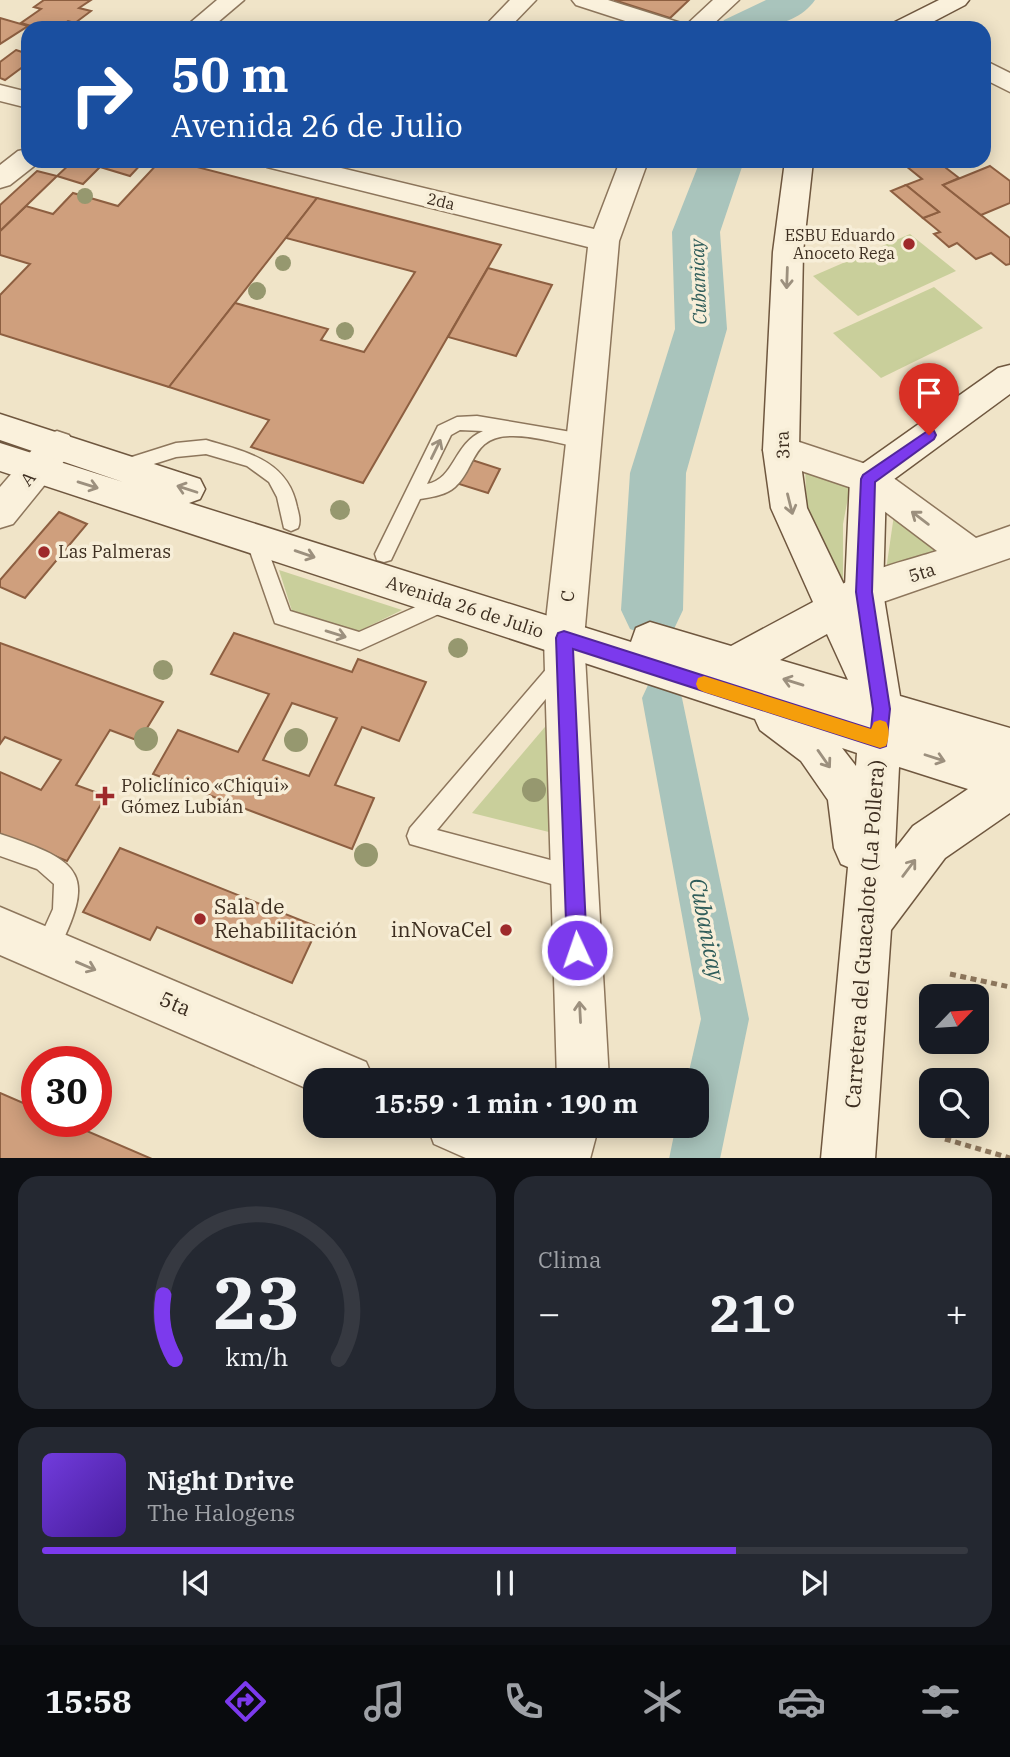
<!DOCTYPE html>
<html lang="es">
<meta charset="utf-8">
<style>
:root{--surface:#171b24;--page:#242831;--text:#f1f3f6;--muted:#9ea1a6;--line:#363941;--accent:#7c3aed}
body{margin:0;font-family:"IBM Plex Serif",serif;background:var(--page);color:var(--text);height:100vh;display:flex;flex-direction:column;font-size:26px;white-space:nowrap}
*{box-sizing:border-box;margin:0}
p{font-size:23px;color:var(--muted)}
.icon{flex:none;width:38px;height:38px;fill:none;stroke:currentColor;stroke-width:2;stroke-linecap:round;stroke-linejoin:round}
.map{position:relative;height:1158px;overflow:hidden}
.panel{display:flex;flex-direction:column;gap:18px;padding:18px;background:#0d0f14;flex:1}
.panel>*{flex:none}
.hud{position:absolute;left:21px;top:21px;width:970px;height:147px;border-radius:21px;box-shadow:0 4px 18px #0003;background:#1a4fa0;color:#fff;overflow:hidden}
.needle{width:46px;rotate:65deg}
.tools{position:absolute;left:919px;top:984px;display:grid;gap:14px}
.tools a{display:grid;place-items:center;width:70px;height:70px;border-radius:14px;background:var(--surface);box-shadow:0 4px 18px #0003;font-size:35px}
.speed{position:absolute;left:21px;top:1046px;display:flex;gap:14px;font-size:35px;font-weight:700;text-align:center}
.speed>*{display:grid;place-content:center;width:91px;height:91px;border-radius:50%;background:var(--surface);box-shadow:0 4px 18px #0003;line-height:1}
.speed .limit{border:10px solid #d22;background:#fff;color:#111}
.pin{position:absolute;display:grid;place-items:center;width:60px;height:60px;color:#fff;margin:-72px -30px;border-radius:50% 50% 50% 0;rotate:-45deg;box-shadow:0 0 7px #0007}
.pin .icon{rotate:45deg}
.me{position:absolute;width:77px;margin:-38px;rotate:357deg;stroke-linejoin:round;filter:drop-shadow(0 0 5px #0008)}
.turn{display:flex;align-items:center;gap:24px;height:147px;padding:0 35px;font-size:32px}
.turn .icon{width:91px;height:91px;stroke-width:2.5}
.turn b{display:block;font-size:49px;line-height:60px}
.big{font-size:52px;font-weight:800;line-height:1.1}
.panel .tile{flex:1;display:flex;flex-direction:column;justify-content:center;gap:10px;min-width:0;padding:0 24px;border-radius:21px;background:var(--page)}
.panel .dial{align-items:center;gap:0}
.dial svg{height:182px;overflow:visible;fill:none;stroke:var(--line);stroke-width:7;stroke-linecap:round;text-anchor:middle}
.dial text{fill:var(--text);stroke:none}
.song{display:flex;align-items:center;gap:21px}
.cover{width:84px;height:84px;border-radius:10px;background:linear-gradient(135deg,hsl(260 70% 55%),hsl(260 70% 35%))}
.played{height:7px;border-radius:4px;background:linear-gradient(90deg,var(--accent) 75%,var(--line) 75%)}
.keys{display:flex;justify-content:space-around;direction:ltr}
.heat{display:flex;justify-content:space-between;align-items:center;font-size:38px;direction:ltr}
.panel .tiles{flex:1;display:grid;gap:18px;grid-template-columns:1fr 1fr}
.tile:last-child{grid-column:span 2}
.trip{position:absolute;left:303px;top:1068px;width:406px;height:70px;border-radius:21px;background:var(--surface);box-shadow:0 4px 18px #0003;font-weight:800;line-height:70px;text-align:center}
.tab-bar{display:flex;height:112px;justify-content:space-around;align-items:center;background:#090b0e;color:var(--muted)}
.tab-bar .icon{width:49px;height:49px}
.tab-bar .active{color:var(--accent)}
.tab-bar b{font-size:32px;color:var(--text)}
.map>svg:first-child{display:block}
.green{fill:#c9cf9b}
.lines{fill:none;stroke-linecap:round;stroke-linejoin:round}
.canal{fill:#a9c4bc;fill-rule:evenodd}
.river{fill:#a9c4bc;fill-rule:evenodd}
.building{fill:#cf9f7d;stroke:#8d5f41;stroke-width:2;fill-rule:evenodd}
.lane-casing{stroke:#8d765c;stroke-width:3}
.street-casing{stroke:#8d765c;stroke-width:3}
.secondary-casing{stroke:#6f573f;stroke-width:3}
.path{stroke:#8d765c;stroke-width:5;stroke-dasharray:6 4.5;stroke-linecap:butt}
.lane{fill:#faf1dc;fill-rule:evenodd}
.street{fill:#faf1dc;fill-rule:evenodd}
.secondary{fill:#faf1dc;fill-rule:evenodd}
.tree{fill:#96986f}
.oneway{stroke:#9c907e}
.route{fill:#7c3aed;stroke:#51269a;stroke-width:2}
.slow{fill:#f59e0b}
.poi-dot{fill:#9e2a2b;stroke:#f7eed8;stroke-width:2.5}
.labels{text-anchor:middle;stroke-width:7;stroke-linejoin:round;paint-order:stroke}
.far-street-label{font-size:16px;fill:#3d2e20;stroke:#f7eed8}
.far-poi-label{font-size:16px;fill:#3d2e20;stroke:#f7eed8;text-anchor:end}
.street-label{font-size:18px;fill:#3d2e20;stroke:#f7eed8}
.poi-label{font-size:18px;fill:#3d2e20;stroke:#f7eed8;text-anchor:start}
.water-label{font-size:19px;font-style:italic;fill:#2f5d5a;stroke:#f7eed8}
.near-poi-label{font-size:21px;fill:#3d2e20;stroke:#f7eed8;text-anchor:start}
.near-street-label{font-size:21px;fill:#3d2e20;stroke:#f7eed8}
.near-water-label{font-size:23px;font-style:italic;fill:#2f5d5a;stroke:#f7eed8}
</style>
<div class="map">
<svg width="1010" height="1159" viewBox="0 0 1010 1159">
<rect width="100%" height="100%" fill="#f0e4c8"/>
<g class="green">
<path d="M910,234L956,271L858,316L813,276Z"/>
<path d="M934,287L983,328L881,378L833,333Z"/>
<path d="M805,468L851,482L843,524V582L837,580L807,508Z"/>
<path d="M894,515L940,554L886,570Z"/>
<path d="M279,570L402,610L357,632L292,611Z"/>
<path d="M550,721L553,833L472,813Z"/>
</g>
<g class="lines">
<path class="canal" d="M662,680L676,685L682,698L749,1019L720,1159H669L676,1125H696V1080H687L701,1019L642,698L648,685Z"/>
<g class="river">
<path d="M766,0H815C794,30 751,28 719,28L724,20Z"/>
<path d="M700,161H744L720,232L727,329L686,473L683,610L674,629L652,637L630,629L621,610L630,473L675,329L672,232Z"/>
</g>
</g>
<g class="building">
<path d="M44,0H91L79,8L91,11L75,23L68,21L58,28H38L21,23L41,9L34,7Z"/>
<path d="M614,0H689L670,18Z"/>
<path d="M0,18L28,26L0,44Z"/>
<path d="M16,50L28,54V63L5,80L0,78V62Z"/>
<path d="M73,161H144L130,176L100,167L83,184L57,176Z"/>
<path d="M160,161H174L317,198L169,387L0,334V295L30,264L0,255V231L26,206L53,214L73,193L118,206Z"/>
<path d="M910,161H937L959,178L943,185L1010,238V264L1006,265L991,253L976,259L957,243L949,247L934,234L940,232L923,218L939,212L906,185L922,179L906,166L913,163Z"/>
<path d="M990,166L1010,181V203L981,215L943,185Z"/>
<path d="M37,171L57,176L0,231V205Z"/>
<path d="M906,185L939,212L923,218L891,191Z"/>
<path d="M317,198L501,245L363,483L251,447L269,420L169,387L235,303L328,329L321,340L364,352L415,272L286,238Z"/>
<path d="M488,268L552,285L516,356L448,337Z"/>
<path d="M472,460L500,469L488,493L459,484Z"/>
<path d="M59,512L87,524L25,598L0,587V580Z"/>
<path d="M234,633L352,672L358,659L426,682L399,741L362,727L335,785L374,798L352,849L153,774L178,730L238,752L269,694L211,674ZM292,703L337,718L309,776L263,760Z"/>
<path d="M0,643L163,702L139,741L110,730L76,785L106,796L67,861L0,834V772L41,790L61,760L5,737L0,744Z"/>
<path d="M120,848L318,927L292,983L157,927L150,940L83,912Z"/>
<path d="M0,1093L37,1109V1122H66L152,1159H0Z"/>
</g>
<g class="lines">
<g class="lane-casing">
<g id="lane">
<path d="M477,416L583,434L589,436L592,441L589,446L583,448C561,444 536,436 513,436C471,435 476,469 455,487C446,495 432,497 420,499L391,560L384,562L377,560L375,554L438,426L457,417ZM460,430L483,431C453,444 455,479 427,484L451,435Z"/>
<path d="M206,440C246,452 288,460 297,507C299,515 301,521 298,528L291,531L284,528L277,497L269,482L247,466L206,454L176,457L122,474L116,472L113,467L116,462L176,443Z"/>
<path d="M254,529L261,532L263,537L290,611L359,632L445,594L452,596L455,602L452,608L360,650L275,623L245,537L247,532Z"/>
<path d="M562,656L569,659L572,665L569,671L437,830L573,866L581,870L585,878L581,886L573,890L410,844L407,836L410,828L555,659Z"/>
<path d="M0,834C84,862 97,874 55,957L47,961L39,957L35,949L53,909L54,884L37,869L0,856Z"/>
</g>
</g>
<g class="street-casing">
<g id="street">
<path d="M217,0H244L211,28H184Z"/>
<path d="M510,0H536L509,28H483Z"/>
<path d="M572,0H608L681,23L684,27L713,0H739L709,28H647L576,5Z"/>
<path d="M984,60L1010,73V92L984,79Z"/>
<path d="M0,85L28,92V108L0,101Z"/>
<path d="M28,149V161H39L38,163L10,185L0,188V165L18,151Z"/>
<path d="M263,161H312L594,229L620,161H648L619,241L584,638L609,1080H557L544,638L588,247L267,167Z"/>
<path d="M57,431L69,435L75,445L69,455L13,524L0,528V487L45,435Z"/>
<path d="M781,436L881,469L976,538L1010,526V558L877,604L836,625L822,620L816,608C831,577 904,562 937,551L855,489L769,460L763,450L769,440Z"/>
<path d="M0,907L366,1062L374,1080H315V1092L0,955Z"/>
<path d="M427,1125H515L543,1138L547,1125H599L590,1159H468L434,1144Z"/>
</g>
</g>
<g class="secondary-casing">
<g id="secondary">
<path d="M939,0H969L965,5L921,28H890L893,23Z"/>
<path d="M785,161H813L803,252L799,450L807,508L845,587L850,479L855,469L998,368L1010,365V394L886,485L883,592L900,696L1010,728V813L945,858L891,930L875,1159H821L848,867L841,864L834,848L828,800L801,761L760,730L755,719L0,471V443L123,482L0,440V414L200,479L205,489L200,499L189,503L631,642L636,628L650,622L731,646L813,602L771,508L763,450L773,252ZM827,634L848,680L780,660ZM842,748L857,753L856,766ZM899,767L968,789L913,826L895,849Z"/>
</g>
</g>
<g class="path">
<path d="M950,974L1010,987"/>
<path d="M945,1139L1010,1158"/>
</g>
<use href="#lane" class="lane"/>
<use href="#street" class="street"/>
<use href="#secondary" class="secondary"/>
</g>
<g class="tree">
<circle cx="85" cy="196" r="8"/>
<circle cx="283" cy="263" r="8"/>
<circle cx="257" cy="291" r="9"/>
<circle cx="345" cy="331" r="9"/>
<circle cx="340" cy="510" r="10"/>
<circle cx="458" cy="648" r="10"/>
<circle cx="163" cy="670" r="10"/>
<circle cx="146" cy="739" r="12"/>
<circle cx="296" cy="740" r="12"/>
<circle cx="534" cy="790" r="12"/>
<circle cx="366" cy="855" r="12"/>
</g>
<defs><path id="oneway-shaft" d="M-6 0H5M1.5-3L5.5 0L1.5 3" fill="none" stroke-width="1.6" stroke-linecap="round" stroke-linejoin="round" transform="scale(1.75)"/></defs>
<g class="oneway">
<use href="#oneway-shaft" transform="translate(787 278) rotate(92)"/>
<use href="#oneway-shaft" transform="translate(436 449) rotate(-64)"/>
<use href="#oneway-shaft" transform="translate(88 485) rotate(17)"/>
<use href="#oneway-shaft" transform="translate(187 489) rotate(-162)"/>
<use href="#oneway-shaft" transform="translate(790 504) rotate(76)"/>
<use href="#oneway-shaft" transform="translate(920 518) rotate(-143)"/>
<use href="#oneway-shaft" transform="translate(305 554) rotate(19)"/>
<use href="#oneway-shaft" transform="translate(336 634) rotate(17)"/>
<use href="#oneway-shaft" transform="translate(793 682) rotate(-163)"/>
<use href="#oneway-shaft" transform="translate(935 758) rotate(18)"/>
<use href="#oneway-shaft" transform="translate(824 759) rotate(55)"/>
<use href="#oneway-shaft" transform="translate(909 868) rotate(-53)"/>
<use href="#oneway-shaft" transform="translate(86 966) rotate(23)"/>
<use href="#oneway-shaft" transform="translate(580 1012) rotate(-93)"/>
</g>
<path class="route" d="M929,430L934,431L936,435L934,439L875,482L872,592L890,709L886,746L880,748L573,649L587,950L584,957L577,960L570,957L567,950L556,638L558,633L564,631L871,729L873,709L856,592L861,479L863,475Z"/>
<path class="slow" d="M704,676L871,729L874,722L880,720L886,722C890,730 889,738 886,746L880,748L704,692L698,689L696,684L698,678Z"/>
<g class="poi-dot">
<circle cx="909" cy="244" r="7"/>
<circle cx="44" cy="552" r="7"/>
<path d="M101.5 785.5h7v7h7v7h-7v7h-7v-7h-7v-7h7z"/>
<circle cx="200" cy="919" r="7"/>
<circle cx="506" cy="930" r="7"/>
</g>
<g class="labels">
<g class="far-street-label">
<text transform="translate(441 201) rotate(14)" y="6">2da</text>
</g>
<g class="far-poi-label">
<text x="895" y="241">ESBU Eduardo<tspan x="895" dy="18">Anoceto Rega</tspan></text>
</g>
<g class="street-label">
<text transform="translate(783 445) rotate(-92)" y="6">3ra</text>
<text transform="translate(28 479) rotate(-50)" y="6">A</text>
<text transform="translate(922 573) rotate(-18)" y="6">5ta</text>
<text transform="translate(568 596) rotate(-84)" y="6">C</text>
<text transform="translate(465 607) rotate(18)" y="6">Avenida 26 de Julio</text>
</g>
<g class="poi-label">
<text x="58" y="558">Las Palmeras</text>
<text x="121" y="792">Policlínico «Chiqui»<tspan x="121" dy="21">Gómez Lubián</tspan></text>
</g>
<g class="water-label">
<text transform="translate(698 282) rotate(-92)" y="7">Cubanicay</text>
</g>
<g class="near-poi-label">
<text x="214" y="914">Sala de<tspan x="214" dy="24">Rehabilitación</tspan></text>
<text x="492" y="937" text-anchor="end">inNovaCel</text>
</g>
<g class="near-street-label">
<text transform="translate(865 934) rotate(-86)" y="7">Carretera del Guacalote (La Pollera)</text>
<text transform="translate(175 1004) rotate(23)" y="7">5ta</text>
</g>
<g class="near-water-label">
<text transform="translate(707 929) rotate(79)" y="8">Cubanicay</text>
</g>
</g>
</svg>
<div class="tools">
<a><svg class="needle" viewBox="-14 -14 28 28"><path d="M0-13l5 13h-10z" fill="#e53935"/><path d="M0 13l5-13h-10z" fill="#9ea1a6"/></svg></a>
<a><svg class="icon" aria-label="search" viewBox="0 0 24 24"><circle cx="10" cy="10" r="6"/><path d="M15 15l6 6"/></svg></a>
</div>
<div class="speed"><div class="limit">30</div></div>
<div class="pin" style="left:929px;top:435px;background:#d93025"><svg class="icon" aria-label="arrive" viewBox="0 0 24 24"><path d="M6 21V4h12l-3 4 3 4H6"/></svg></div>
<svg class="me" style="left:577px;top:950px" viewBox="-20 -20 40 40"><circle r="17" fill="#7c3aed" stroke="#fff" stroke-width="3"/><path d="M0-11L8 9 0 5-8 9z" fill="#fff"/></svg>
<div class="trip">15:59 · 1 min · 190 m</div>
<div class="hud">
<div class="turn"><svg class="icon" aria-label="right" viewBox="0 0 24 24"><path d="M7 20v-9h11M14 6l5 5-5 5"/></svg><div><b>50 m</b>Avenida 26 de Julio</div></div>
</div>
</div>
<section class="panel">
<div class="tiles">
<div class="tile dial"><svg viewBox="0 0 100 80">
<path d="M14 69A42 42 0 1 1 86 69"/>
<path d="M14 69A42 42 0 0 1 9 41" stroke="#7c3aed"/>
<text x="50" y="56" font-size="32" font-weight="700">23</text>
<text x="50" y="72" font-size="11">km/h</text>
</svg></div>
<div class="tile"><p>Clima</p>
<div class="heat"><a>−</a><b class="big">21°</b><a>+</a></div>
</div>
<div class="tile">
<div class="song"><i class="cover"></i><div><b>Night Drive</b><p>The Halogens</p></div></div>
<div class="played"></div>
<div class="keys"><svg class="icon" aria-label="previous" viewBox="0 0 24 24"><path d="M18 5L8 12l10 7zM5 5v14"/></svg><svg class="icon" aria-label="pause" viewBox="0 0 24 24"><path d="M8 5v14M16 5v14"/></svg><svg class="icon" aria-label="next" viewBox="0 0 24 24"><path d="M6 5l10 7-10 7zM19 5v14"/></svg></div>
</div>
</div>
</section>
<nav class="tab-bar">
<b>15:58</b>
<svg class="icon active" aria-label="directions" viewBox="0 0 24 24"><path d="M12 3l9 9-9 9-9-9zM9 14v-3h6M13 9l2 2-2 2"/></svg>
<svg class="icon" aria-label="music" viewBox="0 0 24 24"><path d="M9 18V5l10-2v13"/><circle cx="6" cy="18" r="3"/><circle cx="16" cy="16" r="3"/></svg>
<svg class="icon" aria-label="phone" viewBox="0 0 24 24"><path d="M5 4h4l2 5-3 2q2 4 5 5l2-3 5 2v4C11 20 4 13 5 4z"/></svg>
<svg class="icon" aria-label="climate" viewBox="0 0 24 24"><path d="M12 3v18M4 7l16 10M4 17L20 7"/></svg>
<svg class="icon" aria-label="car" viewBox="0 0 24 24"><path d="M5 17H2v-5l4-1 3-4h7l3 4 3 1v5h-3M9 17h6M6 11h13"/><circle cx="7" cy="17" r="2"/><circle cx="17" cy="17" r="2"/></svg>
<svg class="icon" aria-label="filters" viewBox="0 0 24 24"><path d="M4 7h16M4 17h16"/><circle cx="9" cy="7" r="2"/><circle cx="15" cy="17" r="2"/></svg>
</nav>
